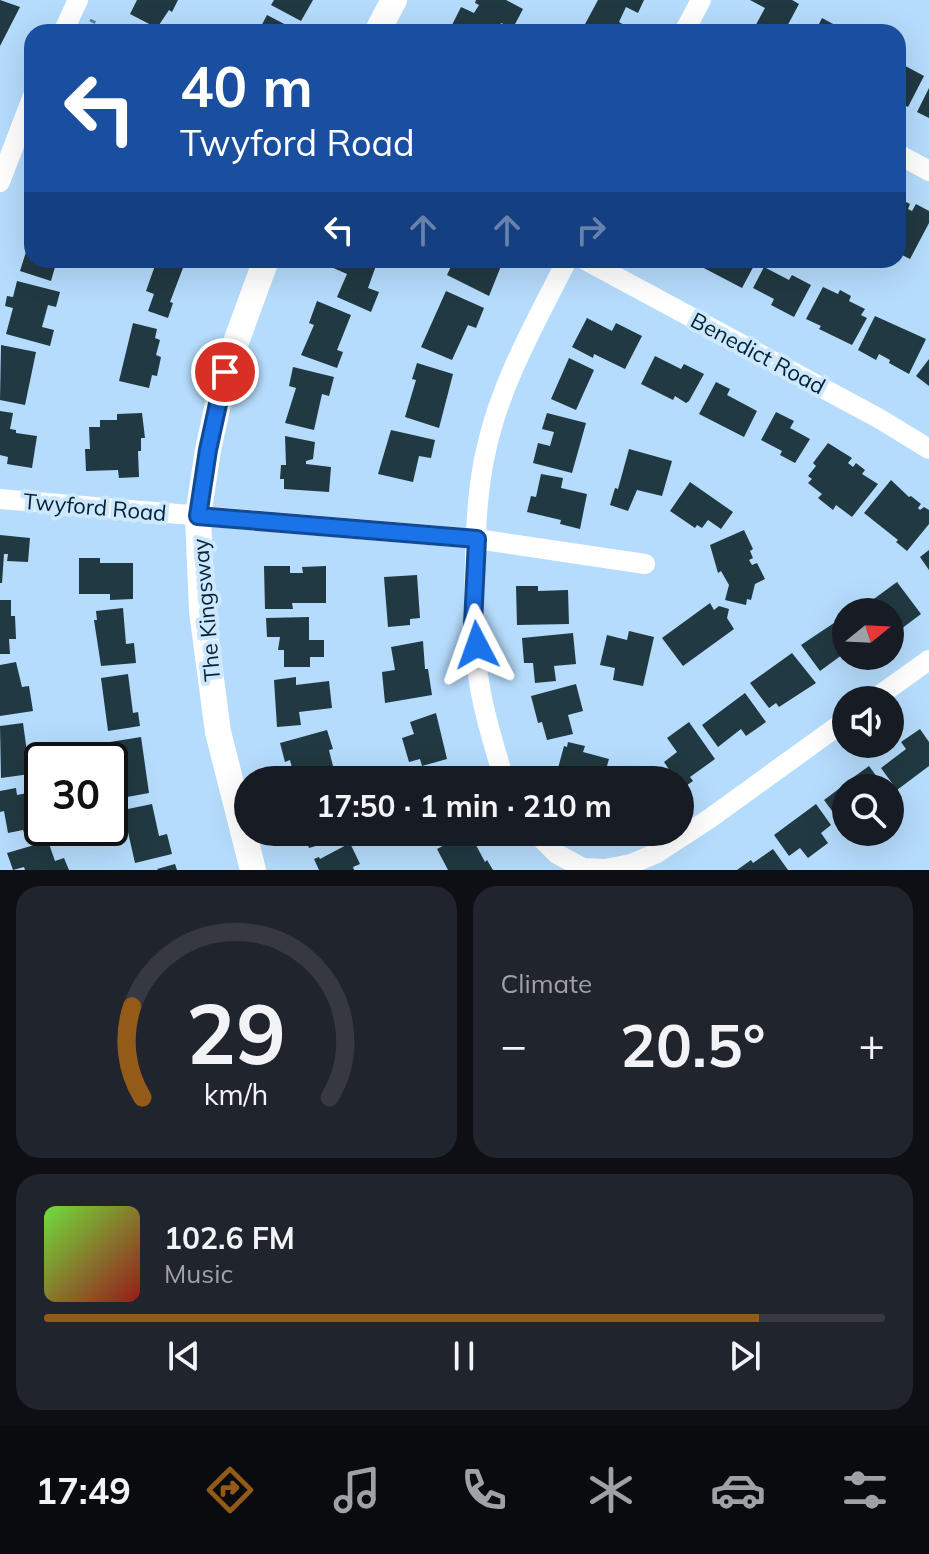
<!DOCTYPE html>
<meta charset="utf-8">
<style>
:root{--surface:#171b24;--page:#20242c;--text:#f1f3f6;--muted:#9ea1a6;--line:#363941;--accent:#945a18}
body{margin:0;font-family:Mulish,sans-serif;background:var(--page);color:var(--text);height:100vh;display:flex;flex-direction:column;font-size:30px;white-space:nowrap}
*{box-sizing:border-box;margin:0}
p{font-size:26px;color:var(--muted)}
.icon{flex:none;width:44px;height:44px;fill:none;stroke:currentColor;stroke-width:2;stroke-linecap:round;stroke-linejoin:round}
.map{position:relative;height:870px;overflow:hidden}
.panel{display:flex;flex-direction:column;gap:16px;padding:16px;background:#0d0f14;flex:1}
.panel>*{flex:none}
.banner{position:absolute;left:24px;top:24px;width:882px;height:244px;border-radius:24px;box-shadow:0 8px 32px #0002;background:#1a4fa0;color:#fff;overflow:hidden}
.needle{width:52px;rotate:72deg}
.buttons{position:absolute;left:832px;top:598px;display:grid;gap:16px}
.buttons a{display:grid;place-items:center;width:72px;height:72px;border-radius:50%;background:var(--surface);box-shadow:0 8px 32px #0002;font-size:40px}
.speed{position:absolute;left:24px;top:742px;display:flex;gap:16px;font-size:40px;font-weight:700;text-align:center}
.speed>*{display:grid;place-content:center;width:104px;height:104px;border-radius:50%;background:var(--surface);box-shadow:0 8px 32px #0002;line-height:1}
.speed .limit{border:4px solid #111;border-radius:12px;background:#fff;color:#111}
.pin{position:absolute;display:grid;place-items:center;width:68px;height:68px;color:#fff;margin:-34px;border:4px solid #fff;border-radius:50%;box-shadow:0 2px 8px #0007}
.me{position:absolute;width:88px;margin:-44px;rotate:356deg;stroke-linejoin:round;filter:drop-shadow(0 0 6px #0008)}
.turn{display:flex;align-items:center;gap:28px;height:168px;padding:0 24px;font-size:36px}
.turn .icon{width:104px;height:104px;stroke-width:2.5}
.turn b{display:block;font-size:56px;line-height:68px}
.lanes{display:flex;align-items:center;height:76px;padding:0 24px;background:#0003;justify-content:center;gap:40px;direction:ltr}
.lanes .off{opacity:.35}
.big{font-size:60px;font-weight:700;line-height:1.1}
.panel .card{flex:1;display:flex;flex-direction:column;justify-content:center;gap:12px;min-width:0;padding:0 28px;border-radius:24px;background:var(--page)}
.panel .dial{align-items:center;gap:0}
.dial svg{height:208px;overflow:visible;fill:none;stroke:var(--line);stroke-width:7;stroke-linecap:round;text-anchor:middle}
.dial text{fill:var(--text);stroke:none}
.song{display:flex;align-items:center;gap:24px}
.cover{width:96px;height:96px;border-radius:12px;background:linear-gradient(135deg,hsl(100 70% 55%),hsl(0 70% 35%))}
.played{height:8px;border-radius:4px;background:linear-gradient(90deg,var(--accent) 85%,var(--line) 85%)}
.keys{display:flex;justify-content:space-around;direction:ltr}
.heat{display:flex;justify-content:space-between;align-items:center;font-size:44px;direction:ltr}
.panel .tiles{flex:1;display:grid;gap:16px;grid-template-columns:1fr 1fr}
.card:last-child{grid-column:span 2}
.trip{position:absolute;left:234px;top:766px;width:460px;height:80px;border-radius:40px;background:var(--surface);box-shadow:0 8px 32px #0002;font-weight:700;line-height:80px;text-align:center}
.menu{display:flex;height:128px;justify-content:space-around;align-items:center;background:#090b0e;color:var(--muted)}
.menu .icon{width:56px;height:56px}
.menu .current{color:var(--accent)}
.menu b{font-size:36px;color:var(--text)}
.map>svg:first-child{display:block}
.building{fill:#213942}
.lines{fill:none;stroke-linecap:round;stroke-linejoin:round}
.path{stroke:#5f819b;stroke-width:3;stroke-dasharray:6 6;stroke-linecap:butt}
.minor{stroke:#fff;stroke-width:20}
.tertiary{stroke:#fff;stroke-width:26}
.route-casing{stroke:#114b97;stroke-width:20}
.route{stroke:#1a73e8;stroke-width:14}
.labels{text-anchor:middle;stroke-width:8;stroke-linejoin:round;paint-order:stroke}
.street-label{font-size:22px;fill:#052135;stroke:#cde7fd}
</style>
<div class="map">
<svg width="929" height="870" viewBox="0 0 929 870">
<rect width="100%" height="100%" fill="#b5dcfc"/>
<g class="building">
<path d="M0,0L20,7L0,46Z"/>
<path d="M137,0H178L172,12L169,10L157,28L130,14Z"/>
<path d="M274,0H313L301,21L271,5Z"/>
<path d="M476,0H506L523,9L513,28L501,23L497,32H465L452,25L461,7L474,13L479,5L475,3Z"/>
<path d="M598,0H644L638,13L626,7L619,22L624,25L620,32H596L584,26Z"/>
<path d="M750,0H792L799,4L784,32H752L765,8Z"/>
<path d="M267,15L292,28L290,32H258Z"/>
<path d="M822,18L848,32H815Z"/>
<path d="M898,62L924,76L908,107L898,102Z"/>
<path d="M929,88V118L917,112Z"/>
<path d="M900,199L910,204L908,209L912,211L916,204L929,211V223L910,259L898,253V203Z"/>
<path d="M31,236L32,260H57L51,281L20,271Z"/>
<path d="M157,260H186L170,302L173,303L168,318L148,311L154,294L146,291Z"/>
<path d="M335,260H378L368,288L379,292L371,312L337,297L347,274L331,267Z"/>
<path d="M454,260H511L509,264L503,261L489,296L447,275Z"/>
<path d="M703,260H757L742,288L700,266Z"/>
<path d="M764,267L789,280L792,275L811,285L794,317L771,305L774,299L753,288Z"/>
<path d="M17,281L60,292L56,307L48,305L42,327L54,330L50,346L6,334L13,308L5,306L7,296L13,297Z"/>
<path d="M823,287L838,294L840,290L851,296L849,301L865,309L861,315L867,318L852,345L819,329L821,326L806,319Z"/>
<path d="M446,291L484,308L476,328L468,325L452,360L421,347Z"/>
<path d="M317,301L351,315L337,350L343,352L337,368L301,355L314,325L309,323Z"/>
<path d="M875,316L926,339L909,374L889,363L890,360L879,354L876,360L858,350Z"/>
<path d="M587,318L612,331L616,323L642,336L625,369L594,354L593,358L572,347Z"/>
<path d="M133,323L157,329L155,338L160,340L156,355L161,357L157,376L152,375L149,388L119,381Z"/>
<path d="M1,345L36,352L25,405L0,400Z"/>
<path d="M655,356L681,369L684,364L704,374L689,401L686,403L675,396L673,400L641,384Z"/>
<path d="M569,358L594,370L576,410L551,399Z"/>
<path d="M929,359V386L916,376Z"/>
<path d="M417,363L453,374L439,428L405,417L416,380L412,379Z"/>
<path d="M293,367L334,377L329,396L322,394L314,430L285,423L296,388L289,386Z"/>
<path d="M716,382L730,389L727,395L757,411L744,437L699,414Z"/>
<path d="M0,411L13,413L10,429L16,430V433L37,436L32,468L7,464L8,457L0,455Z"/>
<path d="M776,412L794,421L790,428L810,439L795,463L780,455L782,451L761,440Z"/>
<path d="M142,413L145,438H141V451H138L139,477L119,478L118,470L86,471L85,449H90L89,427H100V420H117V414Z"/>
<path d="M547,413L586,423L572,473L533,463L538,443L550,446L554,432L542,429Z"/>
<path d="M391,430L435,440L431,458L419,456L413,482L378,474Z"/>
<path d="M285,436L315,442L313,459L306,461V464L331,467L329,492L284,489V479H280L281,465H286Z"/>
<path d="M828,443L852,458L848,463L853,467L856,463L865,470L862,474L878,484L852,517L836,505L833,510L818,498L822,494L808,483L812,479L808,476L816,466L813,463Z"/>
<path d="M629,449L672,461L662,496L637,490L628,511L610,505L615,488L618,489Z"/>
<path d="M541,474L563,478L561,488L587,494L580,529L560,524L561,520L527,512L531,496L536,497Z"/>
<path d="M891,480L909,497L911,496L921,504L918,508L920,510L924,507L929,510V524L907,551L896,542L898,540L864,513Z"/>
<path d="M690,482L733,512L721,529L708,520L702,528L697,525L695,528L670,511Z"/>
<path d="M744,530L753,549L750,551L753,558L749,560L752,565L757,563L765,579L755,584L751,600L747,599L746,605L725,600L729,585L721,571L718,573L710,545Z"/>
<path d="M0,535L30,538L28,562L7,561L8,554H4L2,583H0Z"/>
<path d="M929,550V570L920,557Z"/>
<path d="M79,558H100V563H133V599L110,600V594H79Z"/>
<path d="M264,566H290V573H303L302,567L326,566V603H292L293,609H265Z"/>
<path d="M417,575L420,618L410,619V625L388,627L384,577Z"/>
<path d="M897,582L921,614L897,632L890,625V612H856Z"/>
<path d="M516,586H538V591L568,590L569,624L517,625Z"/>
<path d="M0,600H11V616H15L16,639H9L10,654H0Z"/>
<path d="M710,603L714,610L719,606L729,609L727,618L734,629L683,666L662,638Z"/>
<path d="M123,608L126,644L134,643L136,663L101,666L94,620H97L96,611Z"/>
<path d="M846,615V652L820,671L801,645Z"/>
<path d="M309,617V640H324V657H310V667H284V650H278L280,637H267L266,618Z"/>
<path d="M629,631L654,637L643,686L613,680L615,668L600,665L607,635L627,640Z"/>
<path d="M573,633L576,664L554,666L556,681L535,683L533,663H524L522,638Z"/>
<path d="M423,641L425,669H428L432,695L385,703L382,672L395,670L391,647Z"/>
<path d="M792,653L816,683L779,707L776,703L769,708L750,683Z"/>
<path d="M16,662L22,687L29,686L33,711L0,716V665Z"/>
<path d="M128,674L133,713L138,712L140,726L108,731L101,678Z"/>
<path d="M296,677V685L329,681L332,708L299,712L301,725L277,727L274,680Z"/>
<path d="M576,684L583,711L568,715L573,734L547,740L542,722L538,723L531,696Z"/>
<path d="M745,693L766,722L746,736L741,729L718,747L702,725Z"/>
<path d="M436,713L447,759L422,766L420,759L409,762L402,738L414,734L410,722Z"/>
<path d="M689,722L715,759L690,777L693,781L680,790V780H667L664,776L670,771L664,762L677,752L667,738Z"/>
<path d="M23,723L30,774L1,778L0,726Z"/>
<path d="M920,729L929,742V766L897,790L881,768L906,749L901,742Z"/>
<path d="M327,730L333,749L329,750L334,770L326,772L329,780H302L301,775L294,776L290,760L285,762L280,743Z"/>
<path d="M141,737L149,793L116,799L110,763L113,760L110,742Z"/>
<path d="M568,742L585,746L583,752L609,759L603,780H579L557,772L564,746L567,747Z"/>
<path d="M869,766L885,788H851L855,785L851,779Z"/>
<path d="M450,770L453,780H421V779Z"/>
<path d="M613,771L642,779V780H610Z"/>
<path d="M844,785L846,788V830L824,800Z"/>
<path d="M16,788L17,795L33,792L37,812L42,811V823L39,824L40,827L29,828L30,832L24,833L23,830L8,833L4,811L0,812V791Z"/>
<path d="M152,804L159,836L167,834L172,854L135,863L123,810Z"/>
<path d="M816,804L831,825L821,833L828,843L808,858L800,848L789,856L774,835Z"/>
<path d="M304,832H349L350,836L309,848Z"/>
<path d="M421,832H443V833L423,839Z"/>
<path d="M469,832L485,862L487,860L493,870H448L437,849Z"/>
<path d="M48,841L55,861L64,858L69,870H25L24,867L13,870L7,853Z"/>
<path d="M350,843L360,864L353,867L354,870H319L314,859L319,857L320,859Z"/>
<path d="M773,849L788,870H737L751,860L753,863Z"/>
<path d="M175,864L177,870H158L157,869Z"/>
</g>
<g class="lines">
<path class="path" d="M90,20L115,32"/>
<g class="minor">
<path d="M63,32L78,0"/>
<path d="M684,32L701,0"/>
<path d="M898,154L929,171"/>
<path d="M0,182L32,98"/>
<path d="M585,260L880,419L929,449"/>
<path d="M0,499L477,539L645,564"/>
<path d="M873,700L929,660"/>
<path d="M504,780C494,745 483,711 478,675C475,658 476,641 473,624C476,566 473,503 487,446C502,380 537,320 567,260"/>
<path d="M535,832L557,854L583,868L605,869L631,864L657,853L709,819L846,720"/>
</g>
<g class="tertiary">
<path d="M377,32L394,0"/>
<path d="M253,870L218,732L202,611L198,516L208,450L225,372L266,260"/>
</g>
</g>
<g class="lines">
<g class="route-casing">
<path id="route" d="M225,372L208,450L198,516L477,539L473,624L477,645"/>
</g>
<use href="#route" class="route"/>
</g>
<g class="labels">
<g class="street-label">
<text transform="translate(758 353) rotate(28)" y="8">Benedict Road</text>
<text transform="translate(95 507) rotate(5)" y="8">Twyford Road</text>
<text transform="translate(206 610) rotate(-95)" y="8">The Kingsway</text>
</g>
</g>
</svg>
<div class="buttons">
<a><svg class="needle" viewBox="-14 -14 28 28"><path d="M0-13l5 13h-10z" fill="#e53935"/><path d="M0 13l5-13h-10z" fill="#9ea1a6"/></svg></a>
<a><svg class="icon" aria-label="sound" viewBox="0 0 24 24"><path d="M4 9h4l5-4v14l-5-4H4zM17 9q2 3 0 6"/></svg></a>
<a><svg class="icon" aria-label="search" viewBox="0 0 24 24"><circle cx="10" cy="10" r="6"/><path d="M15 15l6 6"/></svg></a>
</div>
<div class="speed"><div class="limit">30</div></div>
<div class="pin" style="left:225px;top:372px;background:#d93025"><svg class="icon" aria-label="arrive" viewBox="0 0 24 24"><path d="M6 21V4h12l-3 4 3 4H6"/></svg></div>
<svg class="me" style="left:477px;top:645px" viewBox="-20 -20 40 40"><path d="M0-17L14 15 0 8-14 15z" fill="#1a73e8" stroke="#fff" stroke-width="4"/></svg>
<div class="trip">17:50 · 1 min · 210 m</div>
<div class="banner">
<div class="turn"><svg class="icon" aria-label="left" viewBox="0 0 24 24"><path d="M17 20v-9H6M10 6l-5 5 5 5"/></svg><div><b>40 m</b>Twyford Road</div></div>
<div class="lanes"><svg class="icon" aria-label="left" viewBox="0 0 24 24"><path d="M17 20v-9H6M10 6l-5 5 5 5"/></svg><svg class="icon off" aria-label="ahead" viewBox="0 0 24 24"><path d="M12 20V5M6 11l6-6 6 6"/></svg><svg class="icon off" aria-label="ahead" viewBox="0 0 24 24"><path d="M12 20V5M6 11l6-6 6 6"/></svg><svg class="icon off" aria-label="right" viewBox="0 0 24 24"><path d="M7 20v-9h11M14 6l5 5-5 5"/></svg></div>
</div>
</div>
<section class="panel">
<div class="tiles">
<div class="card dial"><svg viewBox="0 0 100 80">
<path d="M14 69A42 42 0 1 1 86 69"/>
<path d="M14 69A42 42 0 0 1 10 34" stroke="#945a18"/>
<text x="50" y="56" font-size="32" font-weight="700">29</text>
<text x="50" y="72" font-size="11">km/h</text>
</svg></div>
<div class="card"><p>Climate</p>
<div class="heat"><a>−</a><b class="big">20.5°</b><a>+</a></div>
</div>
<div class="card">
<div class="song"><i class="cover"></i><div><b>102.6 FM</b><p>Music</p></div></div>
<div class="played"></div>
<div class="keys"><svg class="icon" aria-label="previous" viewBox="0 0 24 24"><path d="M18 5L8 12l10 7zM5 5v14"/></svg><svg class="icon" aria-label="pause" viewBox="0 0 24 24"><path d="M8 5v14M16 5v14"/></svg><svg class="icon" aria-label="next" viewBox="0 0 24 24"><path d="M6 5l10 7-10 7zM19 5v14"/></svg></div>
</div>
</div>
</section>
<nav class="menu">
<b>17:49</b>
<svg class="icon current" aria-label="directions" viewBox="0 0 24 24"><path d="M12 3l9 9-9 9-9-9zM9 14v-3h6M13 9l2 2-2 2"/></svg>
<svg class="icon" aria-label="music" viewBox="0 0 24 24"><path d="M9 18V5l10-2v13"/><circle cx="6" cy="18" r="3"/><circle cx="16" cy="16" r="3"/></svg>
<svg class="icon" aria-label="phone" viewBox="0 0 24 24"><path d="M5 4h4l2 5-3 2q2 4 5 5l2-3 5 2v4C11 20 4 13 5 4z"/></svg>
<svg class="icon" aria-label="climate" viewBox="0 0 24 24"><path d="M12 3v18M4 7l16 10M4 17L20 7"/></svg>
<svg class="icon" aria-label="car" viewBox="0 0 24 24"><path d="M5 17H2v-5l4-1 3-4h7l3 4 3 1v5h-3M9 17h6M6 11h13"/><circle cx="7" cy="17" r="2"/><circle cx="17" cy="17" r="2"/></svg>
<svg class="icon" aria-label="filters" viewBox="0 0 24 24"><path d="M4 7h16M4 17h16"/><circle cx="9" cy="7" r="2"/><circle cx="15" cy="17" r="2"/></svg>
</nav>
